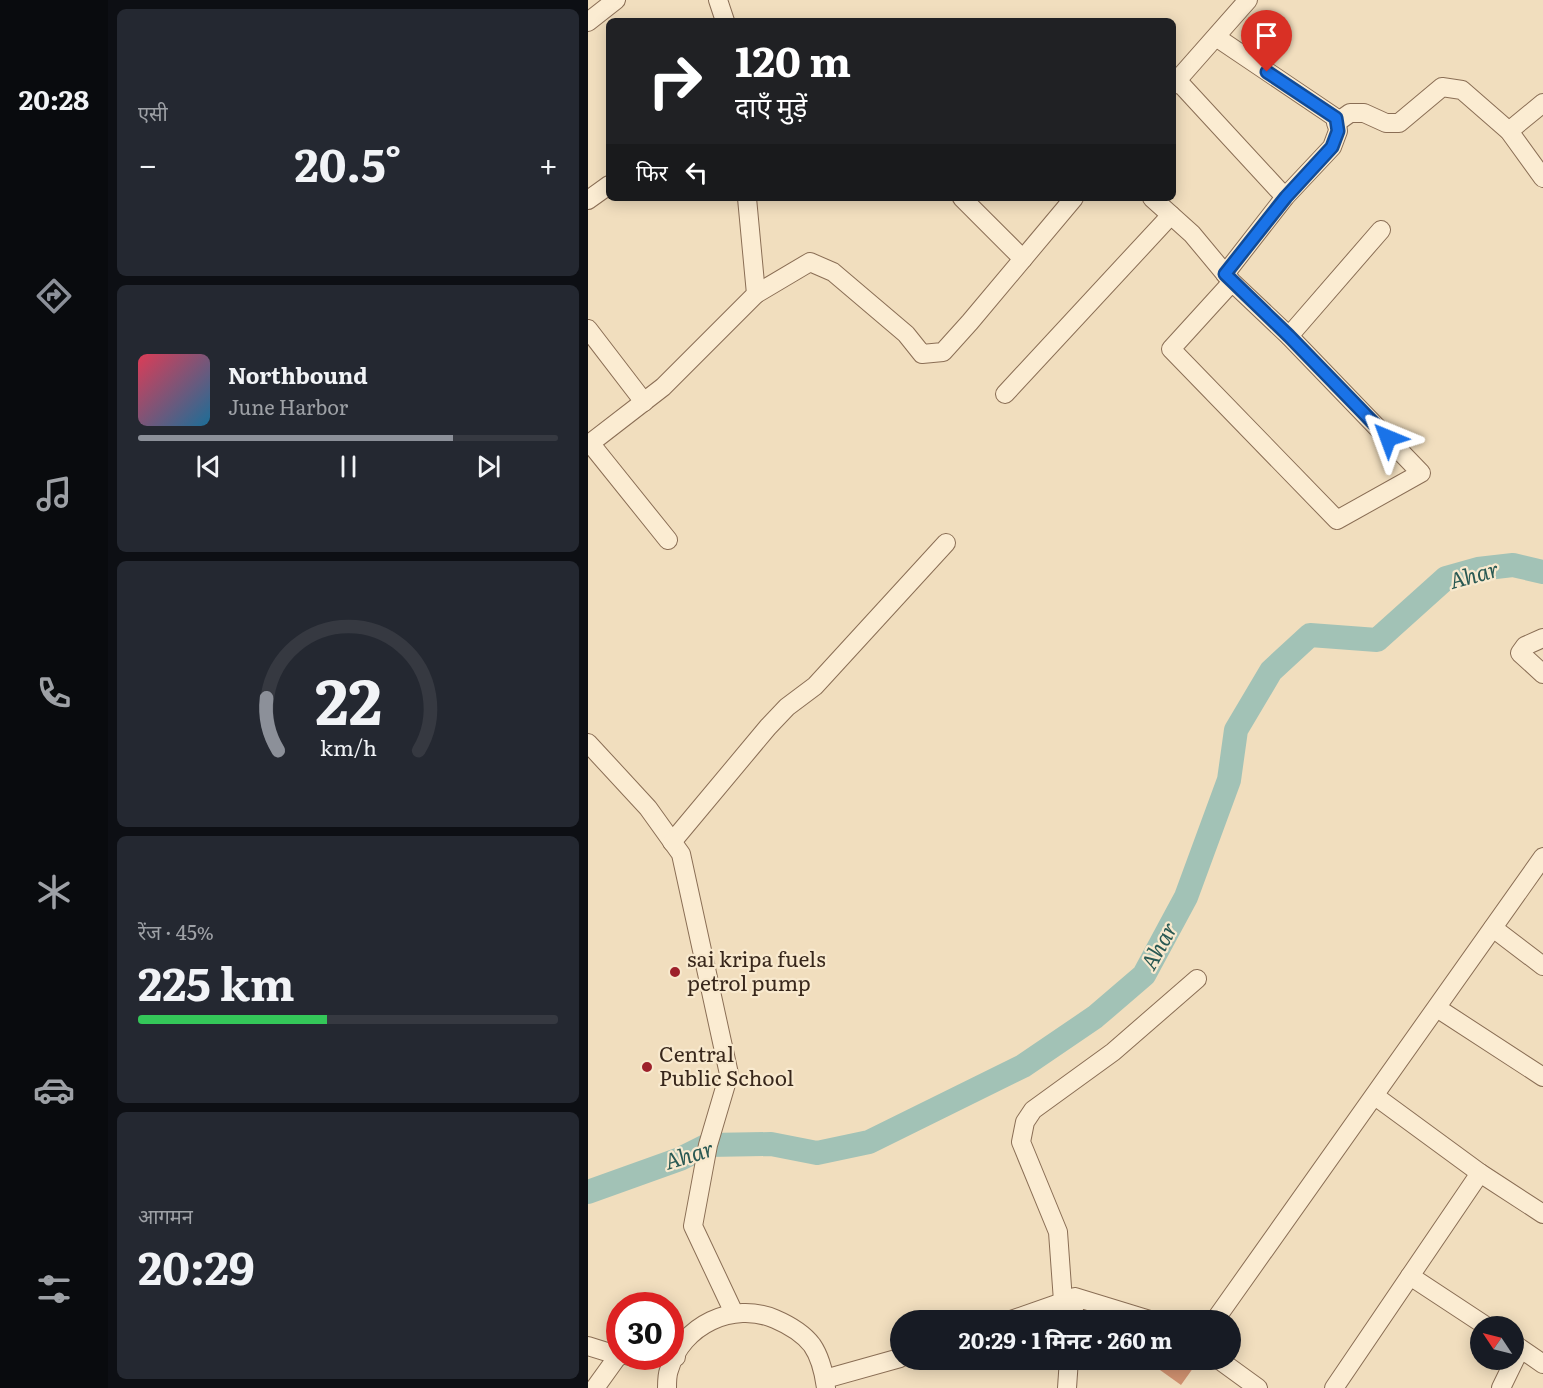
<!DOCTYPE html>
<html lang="hi">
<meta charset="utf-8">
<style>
:root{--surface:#171b24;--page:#242831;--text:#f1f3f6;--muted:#9ea1a6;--line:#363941;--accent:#8c9099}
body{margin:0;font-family:Literata,"Noto Sans Devanagari",serif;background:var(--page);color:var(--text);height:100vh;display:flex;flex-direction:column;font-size:22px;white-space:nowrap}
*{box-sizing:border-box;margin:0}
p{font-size:20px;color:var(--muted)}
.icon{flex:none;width:33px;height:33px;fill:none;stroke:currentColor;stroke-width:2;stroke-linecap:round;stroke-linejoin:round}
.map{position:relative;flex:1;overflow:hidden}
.side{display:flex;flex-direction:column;gap:9px;padding:9px;background:#0d0f14;width:480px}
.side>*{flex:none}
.hud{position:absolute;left:18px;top:18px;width:570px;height:183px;border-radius:9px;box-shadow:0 3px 15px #0003;background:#202124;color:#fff;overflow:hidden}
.needle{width:39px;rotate:305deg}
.fabs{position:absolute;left:882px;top:1316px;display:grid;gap:12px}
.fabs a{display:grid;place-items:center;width:54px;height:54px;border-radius:50%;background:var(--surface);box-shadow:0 3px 15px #0003;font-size:30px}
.speed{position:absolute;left:18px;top:1292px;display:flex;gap:12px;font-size:30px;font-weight:700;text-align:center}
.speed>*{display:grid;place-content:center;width:78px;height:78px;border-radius:50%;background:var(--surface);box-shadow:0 3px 15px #0003;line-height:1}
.speed .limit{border:9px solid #d22;background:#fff;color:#111}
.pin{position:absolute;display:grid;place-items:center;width:51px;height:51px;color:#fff;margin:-62px -26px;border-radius:50% 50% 50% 0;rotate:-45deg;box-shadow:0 0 6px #0007}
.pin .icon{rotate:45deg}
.me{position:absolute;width:66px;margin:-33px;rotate:316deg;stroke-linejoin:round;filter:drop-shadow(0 0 4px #0008)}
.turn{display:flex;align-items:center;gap:21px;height:126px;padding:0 30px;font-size:27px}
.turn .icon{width:78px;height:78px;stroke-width:2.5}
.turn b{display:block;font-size:42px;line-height:51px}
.then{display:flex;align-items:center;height:57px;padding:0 30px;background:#0003;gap:12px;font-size:22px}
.big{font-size:45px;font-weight:700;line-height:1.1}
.side .widget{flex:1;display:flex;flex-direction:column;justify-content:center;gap:9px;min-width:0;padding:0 21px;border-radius:9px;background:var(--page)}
.side .dial{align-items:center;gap:0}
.dial svg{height:156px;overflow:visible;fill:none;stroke:var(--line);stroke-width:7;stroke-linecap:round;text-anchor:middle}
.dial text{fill:var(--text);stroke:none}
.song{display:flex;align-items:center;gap:18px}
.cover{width:72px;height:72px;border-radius:9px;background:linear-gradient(135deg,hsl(350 70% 55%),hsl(200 70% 35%))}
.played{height:6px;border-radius:3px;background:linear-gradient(90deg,var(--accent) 75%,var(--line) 75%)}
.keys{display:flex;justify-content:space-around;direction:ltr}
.heat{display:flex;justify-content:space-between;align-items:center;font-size:33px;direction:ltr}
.charge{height:9px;border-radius:4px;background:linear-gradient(90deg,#34c759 45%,var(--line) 0)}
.trip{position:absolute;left:302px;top:1310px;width:351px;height:60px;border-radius:30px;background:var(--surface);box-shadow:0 3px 15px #0003;font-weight:700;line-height:60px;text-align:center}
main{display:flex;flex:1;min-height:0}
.menu{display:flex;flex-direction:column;width:108px;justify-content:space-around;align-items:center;background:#090b0e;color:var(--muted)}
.menu .icon{width:42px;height:42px}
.menu .current{color:var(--accent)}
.menu b{font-size:27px;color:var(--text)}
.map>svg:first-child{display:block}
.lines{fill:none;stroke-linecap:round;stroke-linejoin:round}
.river{stroke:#a2c2b6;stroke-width:24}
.building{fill:#d29271}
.minor-casing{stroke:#8a6e55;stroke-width:20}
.minor{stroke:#fbecd2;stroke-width:18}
.route-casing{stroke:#114b97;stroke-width:15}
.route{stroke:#1a73e8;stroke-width:10}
.poi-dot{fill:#9d212b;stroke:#f8e9ce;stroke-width:2}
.labels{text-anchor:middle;stroke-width:4.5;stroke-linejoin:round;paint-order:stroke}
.poi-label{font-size:21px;fill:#38271b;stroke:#f8e9ce;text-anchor:start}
.water-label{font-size:22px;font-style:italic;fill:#295953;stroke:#f8e9ce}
</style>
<main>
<nav class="menu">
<b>20:28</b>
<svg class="icon current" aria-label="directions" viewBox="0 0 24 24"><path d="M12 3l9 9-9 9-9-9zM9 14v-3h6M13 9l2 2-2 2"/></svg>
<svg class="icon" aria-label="music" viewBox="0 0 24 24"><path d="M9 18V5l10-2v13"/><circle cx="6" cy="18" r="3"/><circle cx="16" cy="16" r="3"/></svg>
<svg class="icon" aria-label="phone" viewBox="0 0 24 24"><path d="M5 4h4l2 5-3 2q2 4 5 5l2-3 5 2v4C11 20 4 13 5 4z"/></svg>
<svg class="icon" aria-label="climate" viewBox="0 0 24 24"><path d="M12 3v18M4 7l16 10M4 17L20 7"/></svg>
<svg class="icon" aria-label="car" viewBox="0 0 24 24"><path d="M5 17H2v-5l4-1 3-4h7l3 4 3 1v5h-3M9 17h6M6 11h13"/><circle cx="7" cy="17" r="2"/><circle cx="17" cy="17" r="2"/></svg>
<svg class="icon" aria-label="filters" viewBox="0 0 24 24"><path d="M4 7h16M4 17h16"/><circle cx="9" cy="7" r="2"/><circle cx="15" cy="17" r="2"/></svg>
</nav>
<section class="side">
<div class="widget"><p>एसी</p>
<div class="heat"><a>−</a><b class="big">20.5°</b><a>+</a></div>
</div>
<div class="widget">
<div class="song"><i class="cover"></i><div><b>Northbound</b><p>June Harbor</p></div></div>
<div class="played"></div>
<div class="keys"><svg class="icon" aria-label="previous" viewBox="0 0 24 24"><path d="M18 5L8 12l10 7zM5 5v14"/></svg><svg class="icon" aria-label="pause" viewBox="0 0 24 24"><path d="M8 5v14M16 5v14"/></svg><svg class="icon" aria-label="next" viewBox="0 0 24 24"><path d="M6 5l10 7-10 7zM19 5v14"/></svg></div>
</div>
<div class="widget dial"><svg viewBox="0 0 100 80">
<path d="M14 69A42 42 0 1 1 86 69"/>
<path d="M14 69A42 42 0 0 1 8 42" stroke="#8c9099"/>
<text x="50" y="56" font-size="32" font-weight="700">22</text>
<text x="50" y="72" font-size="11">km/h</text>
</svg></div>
<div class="widget"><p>रेंज · 45%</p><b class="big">225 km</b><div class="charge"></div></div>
<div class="widget"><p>आगमन</p><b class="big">20:29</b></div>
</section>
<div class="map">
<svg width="955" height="1388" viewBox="0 0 955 1388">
<rect width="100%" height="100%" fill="#f1debe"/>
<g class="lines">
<path class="river" d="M0,1192L92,1159L120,1145L183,1144L229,1153L281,1142L435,1066L507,1017L556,975L598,897L641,780L648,730L683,671L722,635L789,640L858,578L890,569L925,565L955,572"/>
</g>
<path class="building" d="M579,1359H601L608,1364L593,1385L572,1370Z"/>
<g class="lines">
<g class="minor-casing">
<g id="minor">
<path d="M130,0L137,21"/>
<path d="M0,22L28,0"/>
<path d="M628,37L748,118L750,131L744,147L697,197L637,274"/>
<path d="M589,80L697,197"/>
<path d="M585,85L660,0"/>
<path d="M748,123L762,113H776L798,123H811L854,87L874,90L921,131L955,178"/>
<path d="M921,131L955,103"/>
<path d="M374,198L435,259"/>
<path d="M564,198L604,234L644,282L701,336L833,473L749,520L583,349L644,282"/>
<path d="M0,200L21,185"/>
<path d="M168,294L222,262L245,272L318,334L334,354L355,352L382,322L486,198"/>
<path d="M0,329L56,402"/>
<path d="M701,336L793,230"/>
<path d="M417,394L583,215"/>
<path d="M2,443L80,540"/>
<path d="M0,445L75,387L168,294L159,198"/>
<path d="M955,638L937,646L932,653L955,674"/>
<path d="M0,743L60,808L93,854L141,1074L120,1145L105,1226L146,1313"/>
<path d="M84,842L180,727L199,707L227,686L358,543"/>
<path d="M905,928L955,966"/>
<path d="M849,1008L955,1077"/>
<path d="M787,1096L892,1173L955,1214"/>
<path d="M822,1276L898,1326"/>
<path d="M475,1301L470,1232L433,1142L437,1122L445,1110L525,1052L609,979"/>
<path d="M423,1320L486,1298"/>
<path d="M485,1320L487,1297L562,1320"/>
<path d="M627,1320L955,857"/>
<path d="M926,1344L955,1364"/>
<path d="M0,1346L32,1356"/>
<path d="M41,1356L88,1357"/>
<path d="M630,1359L670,1388"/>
<path d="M237,1379L312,1358"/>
<path d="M7,1388L30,1356"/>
<path d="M79,1388C79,1382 79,1375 81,1370C94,1325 145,1301 187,1319C201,1325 214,1332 224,1345C233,1358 236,1373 238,1388"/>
<path d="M479,1388L481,1359"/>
<path d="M746,1388L892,1173"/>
<path d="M913,1388L932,1349"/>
</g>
</g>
<use href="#minor" class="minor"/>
</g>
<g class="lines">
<g class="route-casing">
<path id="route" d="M679,72L748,118L750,131L744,147L698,197L637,274L701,336L800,438"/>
</g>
<use href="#route" class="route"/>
</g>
<g class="poi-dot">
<circle cx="87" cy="972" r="6"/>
<circle cx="59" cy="1067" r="6"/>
</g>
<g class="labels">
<g class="poi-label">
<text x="99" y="967">sai kripa fuels<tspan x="99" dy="24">petrol pump</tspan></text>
<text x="71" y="1062">Central<tspan x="71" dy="24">Public School</tspan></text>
</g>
<g class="water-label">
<text transform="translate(886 575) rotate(-15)" y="8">Ahar</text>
<text transform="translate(571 946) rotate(-61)" y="8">Ahar</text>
<text transform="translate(101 1155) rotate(-17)" y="8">Ahar</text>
</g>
</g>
</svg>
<div class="fabs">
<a><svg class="needle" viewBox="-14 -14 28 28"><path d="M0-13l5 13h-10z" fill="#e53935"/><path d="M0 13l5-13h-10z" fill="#9ea1a6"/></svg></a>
</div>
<div class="speed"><div class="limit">30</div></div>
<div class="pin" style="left:679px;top:72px;background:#d93025"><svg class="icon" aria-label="arrive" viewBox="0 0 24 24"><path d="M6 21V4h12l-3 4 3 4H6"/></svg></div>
<svg class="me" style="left:800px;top:438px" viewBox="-20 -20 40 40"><path d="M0-17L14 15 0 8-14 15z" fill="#1a73e8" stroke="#fff" stroke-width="4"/></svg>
<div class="trip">20:29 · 1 मिनट · 260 m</div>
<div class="hud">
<div class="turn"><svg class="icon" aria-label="right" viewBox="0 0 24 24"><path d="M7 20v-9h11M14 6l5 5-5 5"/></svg><div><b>120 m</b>दाएँ मुड़ें</div></div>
<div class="then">फिर<svg class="icon" aria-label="left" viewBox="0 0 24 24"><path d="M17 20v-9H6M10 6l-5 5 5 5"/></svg></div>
</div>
</div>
</main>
